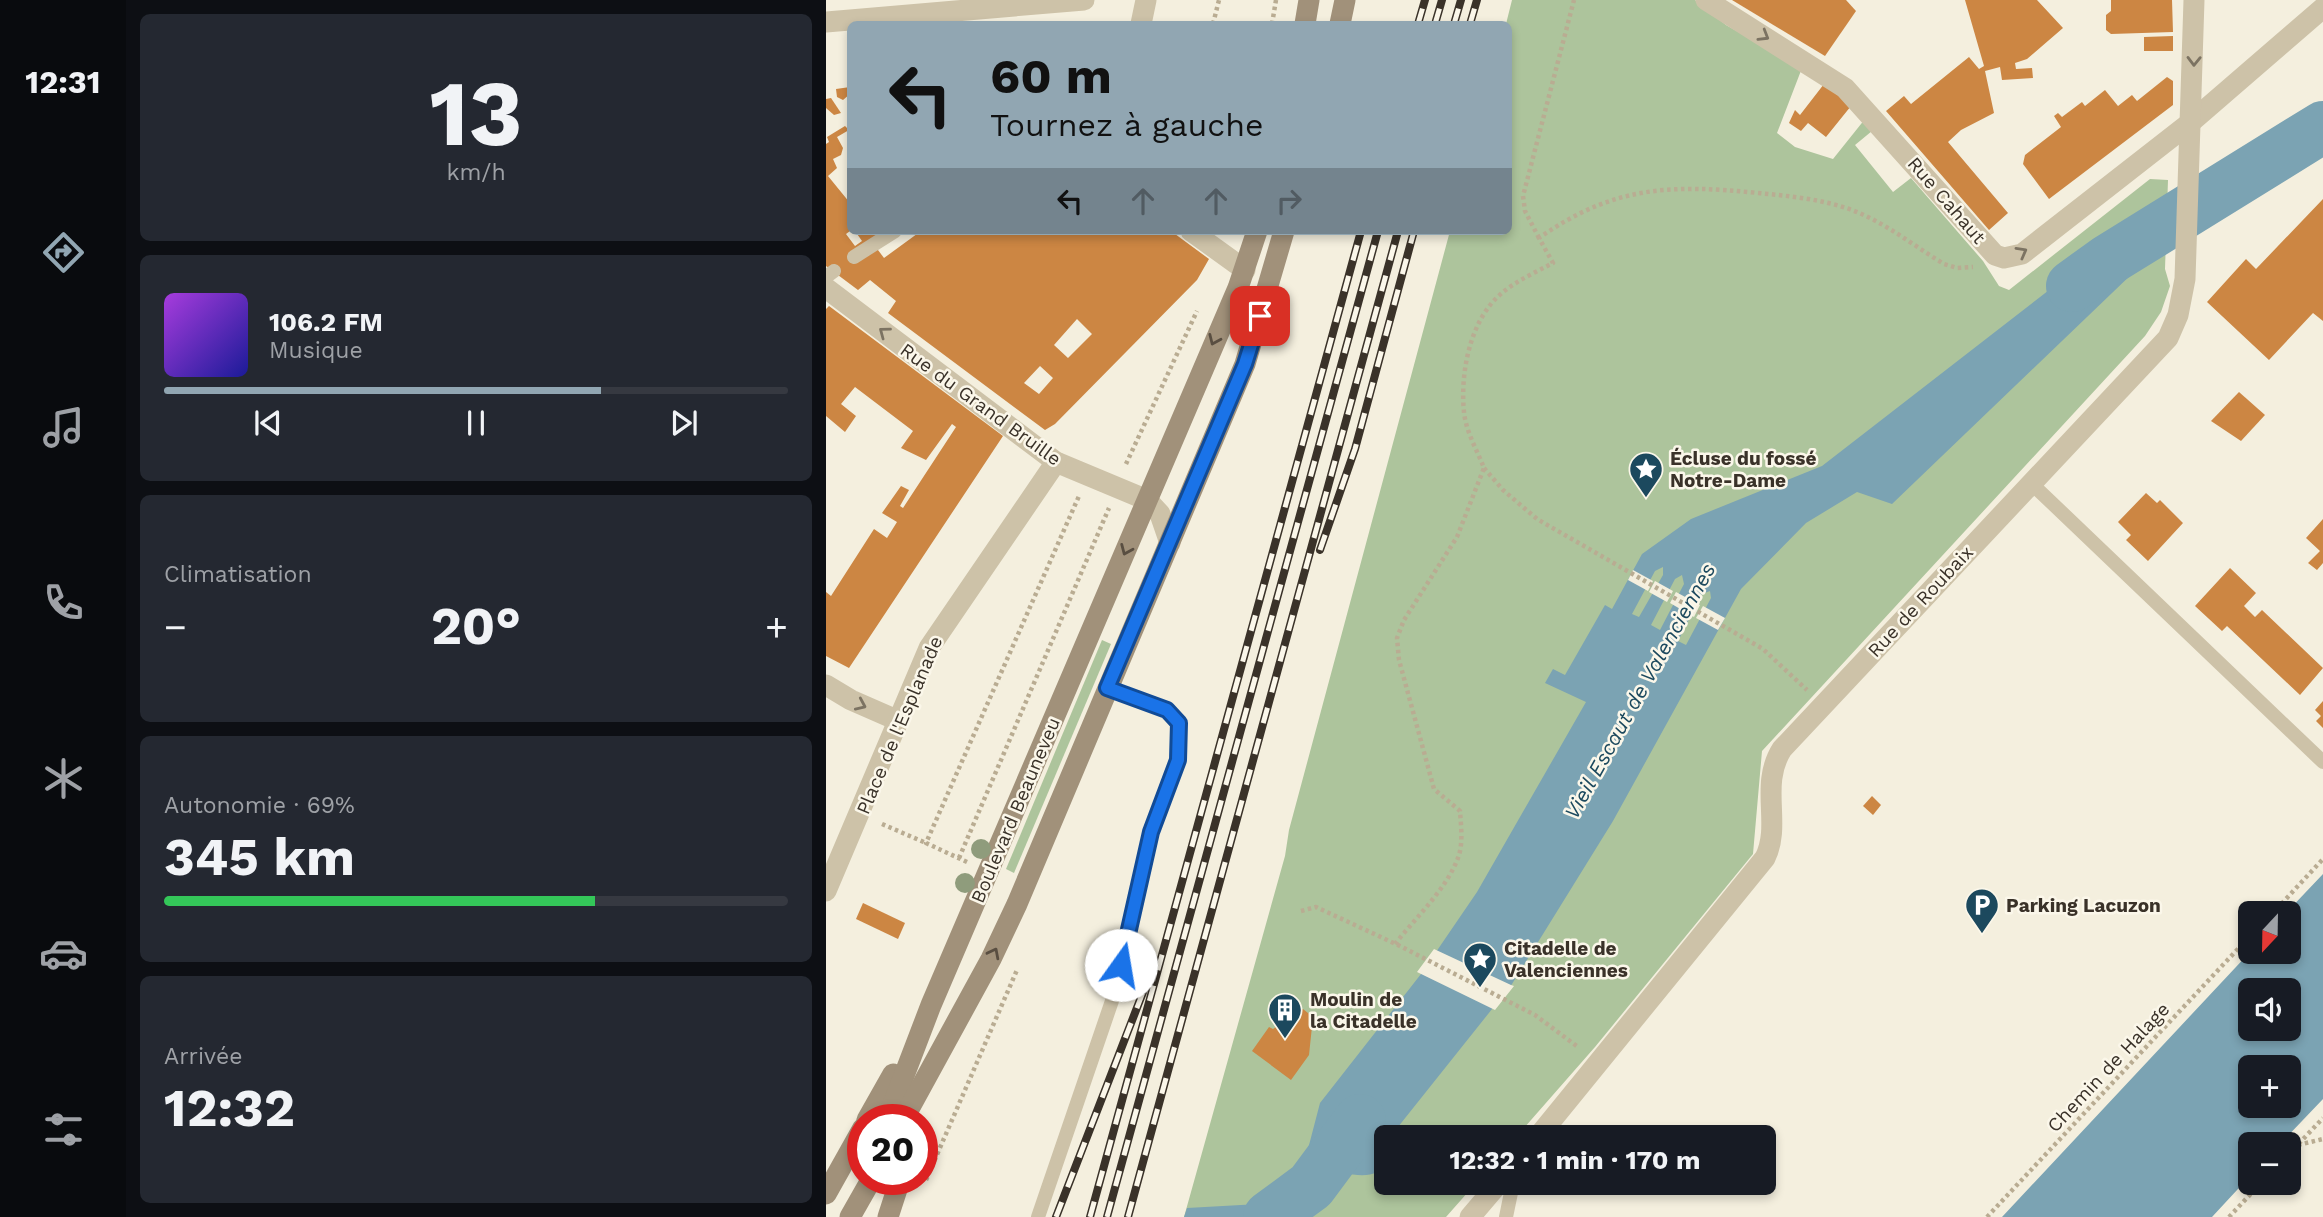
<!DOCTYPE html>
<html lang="fr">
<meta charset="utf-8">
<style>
:root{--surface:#171b24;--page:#242831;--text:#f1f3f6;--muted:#9ea1a6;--line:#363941;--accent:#91a6b2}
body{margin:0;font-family:"Work Sans",sans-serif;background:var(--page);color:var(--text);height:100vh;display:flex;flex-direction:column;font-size:26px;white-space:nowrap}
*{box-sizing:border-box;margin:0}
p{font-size:23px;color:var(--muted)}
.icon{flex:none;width:38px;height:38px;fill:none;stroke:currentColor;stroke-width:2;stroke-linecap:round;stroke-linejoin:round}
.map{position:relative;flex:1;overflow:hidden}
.drawer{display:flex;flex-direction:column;gap:14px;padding:14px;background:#0d0f14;width:700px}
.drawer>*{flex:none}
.top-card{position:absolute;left:21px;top:21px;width:665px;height:214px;border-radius:10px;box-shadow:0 4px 10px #0003;background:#91a6b2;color:#111;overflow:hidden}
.needle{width:46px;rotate:202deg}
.fabs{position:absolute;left:1412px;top:901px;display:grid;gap:14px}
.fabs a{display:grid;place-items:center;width:63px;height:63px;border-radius:10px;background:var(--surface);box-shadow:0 4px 10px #0003;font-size:35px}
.speed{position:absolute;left:21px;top:1104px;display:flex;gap:14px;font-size:35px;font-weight:700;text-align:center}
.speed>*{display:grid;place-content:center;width:91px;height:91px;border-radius:50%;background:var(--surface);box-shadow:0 4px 10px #0003;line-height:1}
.speed .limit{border:10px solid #d22;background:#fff;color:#111}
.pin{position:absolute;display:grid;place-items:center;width:60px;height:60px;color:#fff;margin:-30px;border-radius:14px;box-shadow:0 4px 10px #0006}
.me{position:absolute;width:77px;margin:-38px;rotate:13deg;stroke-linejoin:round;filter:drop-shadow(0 0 5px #0008)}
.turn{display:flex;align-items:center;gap:24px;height:147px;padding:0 28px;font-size:32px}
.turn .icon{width:91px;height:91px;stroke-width:2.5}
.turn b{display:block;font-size:49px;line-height:60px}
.lanes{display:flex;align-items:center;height:66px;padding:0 28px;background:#0003;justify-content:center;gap:35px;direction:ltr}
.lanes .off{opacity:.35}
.big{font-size:52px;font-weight:700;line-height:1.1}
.drawer .tile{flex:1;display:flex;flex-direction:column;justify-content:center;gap:10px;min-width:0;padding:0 24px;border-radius:10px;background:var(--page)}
.drawer .dial{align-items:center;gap:0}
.dial b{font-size:91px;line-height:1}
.song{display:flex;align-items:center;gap:21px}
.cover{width:84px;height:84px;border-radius:10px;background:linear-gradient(135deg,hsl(280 70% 55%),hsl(240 70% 35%))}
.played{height:7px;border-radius:4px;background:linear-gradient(90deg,var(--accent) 70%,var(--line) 70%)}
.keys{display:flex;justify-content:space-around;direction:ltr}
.heat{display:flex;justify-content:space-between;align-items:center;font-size:38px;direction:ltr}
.charge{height:10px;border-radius:5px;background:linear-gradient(90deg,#34c759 69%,var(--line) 0)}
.trip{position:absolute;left:548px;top:1125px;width:402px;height:70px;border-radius:10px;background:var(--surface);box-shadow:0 4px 10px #0003;font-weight:700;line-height:70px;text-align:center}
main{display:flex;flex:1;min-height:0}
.tabs{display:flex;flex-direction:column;width:126px;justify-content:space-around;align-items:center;background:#090b0e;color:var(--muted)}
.tabs .icon{width:49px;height:49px}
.tabs .active{color:var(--accent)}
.tabs b{font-size:32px;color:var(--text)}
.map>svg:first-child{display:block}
.green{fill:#adc49c}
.water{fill:#7ba3b3;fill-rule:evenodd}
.pier{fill:#f4efde}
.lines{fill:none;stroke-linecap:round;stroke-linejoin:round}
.river{stroke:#7ba3b3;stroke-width:52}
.building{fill:#cc8643;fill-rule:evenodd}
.path{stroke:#b9ac92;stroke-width:4.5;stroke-dasharray:3.5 3.5;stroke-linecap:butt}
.lane{stroke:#cdc2a8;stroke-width:14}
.street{stroke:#cdc2a8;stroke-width:21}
.secondary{stroke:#a1917a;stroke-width:21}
.rail-casing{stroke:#3a3229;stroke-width:8}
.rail{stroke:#fbf7ea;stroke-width:5;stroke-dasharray:16;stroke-linecap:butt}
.tree{fill:#8f9c7c}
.oneway{stroke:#7c7362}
.oneway2{stroke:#594e41}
.route-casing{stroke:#114b97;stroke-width:18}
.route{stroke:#1a73e8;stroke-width:12}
.labels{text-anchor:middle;stroke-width:5;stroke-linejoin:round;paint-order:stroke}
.street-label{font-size:19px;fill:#3a3229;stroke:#fbf7ea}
.poi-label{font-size:19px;font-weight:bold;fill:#3a3229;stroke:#fbf7ea;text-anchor:start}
.water-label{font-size:21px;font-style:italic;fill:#1c495e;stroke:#fbf7ea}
</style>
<main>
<nav class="tabs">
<b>12:31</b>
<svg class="icon active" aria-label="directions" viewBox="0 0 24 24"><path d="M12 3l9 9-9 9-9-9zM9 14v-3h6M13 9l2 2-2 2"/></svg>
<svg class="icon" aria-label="music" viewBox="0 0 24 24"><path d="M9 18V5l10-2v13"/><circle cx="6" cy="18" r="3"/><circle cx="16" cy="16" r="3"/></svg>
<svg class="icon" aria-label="phone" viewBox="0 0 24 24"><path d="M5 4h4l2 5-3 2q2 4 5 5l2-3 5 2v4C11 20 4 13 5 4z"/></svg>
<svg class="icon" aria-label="climate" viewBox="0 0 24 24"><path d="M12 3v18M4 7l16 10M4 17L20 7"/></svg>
<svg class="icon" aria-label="car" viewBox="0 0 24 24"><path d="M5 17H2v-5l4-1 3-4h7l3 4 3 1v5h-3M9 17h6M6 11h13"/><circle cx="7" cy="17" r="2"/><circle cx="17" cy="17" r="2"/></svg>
<svg class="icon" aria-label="filters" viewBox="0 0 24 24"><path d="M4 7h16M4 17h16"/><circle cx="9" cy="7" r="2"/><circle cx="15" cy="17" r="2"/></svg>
</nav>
<section class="drawer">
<div class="tile dial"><b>13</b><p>km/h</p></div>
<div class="tile">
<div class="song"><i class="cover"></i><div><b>106.2 FM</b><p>Musique</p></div></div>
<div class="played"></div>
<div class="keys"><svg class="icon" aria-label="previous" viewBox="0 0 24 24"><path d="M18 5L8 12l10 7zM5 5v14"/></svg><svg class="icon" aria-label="pause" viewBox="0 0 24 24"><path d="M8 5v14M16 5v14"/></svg><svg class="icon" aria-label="next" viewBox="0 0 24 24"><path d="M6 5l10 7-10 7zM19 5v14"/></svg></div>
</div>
<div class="tile"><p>Climatisation</p>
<div class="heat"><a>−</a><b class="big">20°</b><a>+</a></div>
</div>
<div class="tile"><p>Autonomie · 69%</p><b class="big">345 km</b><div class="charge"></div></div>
<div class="tile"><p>Arrivée</p><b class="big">12:32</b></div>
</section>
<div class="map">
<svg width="1497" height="1217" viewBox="0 0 1497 1217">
<rect width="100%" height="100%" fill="#f4efde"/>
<g class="green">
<path d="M686,0H869L900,25L976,68L951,133L969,147L1007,159L1039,119L1046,131L1029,145L1067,192L1085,178L1157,261L1173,286L1183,290L1324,179L1342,180L1339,269L1344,286L1335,312L1319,336L936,751L927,854L769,1047L690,1137L560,1138V1183H650L620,1217H358L459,856L463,830L624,231H682V24H680Z"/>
<path d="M276,640L285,644L188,873L180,869Z"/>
</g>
<g class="water">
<path d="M1340,231V241L1321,249L1310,270L1066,504L1031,492L980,523L915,589L787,821L686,984L564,1137L560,1138C560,1144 562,1155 560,1161C553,1184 517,1174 502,1167L480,1189L488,1196L460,1217H358L361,1208L433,1204L459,1177L472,1183L493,1159L482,1149L494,1103L595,974L651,892L760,702L719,683L727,669L739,675L779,605L786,609L816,554L865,519L996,466L1267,256L1316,242ZM837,567V575L813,617L806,614L829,571ZM856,575L858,584L834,630L825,625L849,579ZM884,591L885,598L860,645L852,641L876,594Z"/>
<path d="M1497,874V1099L1454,1144H1424V1176L1386,1217H1176L1424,952H1463V914L1460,913ZM1463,990V1029H1424V990ZM1424,1068H1463V1106H1424Z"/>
</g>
<g class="pier">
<path d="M807,570L827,581L822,591L802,580Z"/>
<path d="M829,581L847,591L841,602L823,592Z"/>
<path d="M850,592L874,605L868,617L844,603Z"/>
<path d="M877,606L899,618L892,630L870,618Z"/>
<path d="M608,949L685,985L688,986L669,1010L591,972Z"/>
</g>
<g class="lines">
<g class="river">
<path d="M1246,286L1282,260L1497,127"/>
<path d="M443,1217L485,1186L534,1120"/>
</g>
</g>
<g class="building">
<path d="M906,0H1020L1030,11L999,56Z"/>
<path d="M1139,0H1211L1237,28L1201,59L1189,63L1190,69L1206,68L1207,78L1176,80L1174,67L1159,71L1168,113L1135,130L1122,142L1182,213L1163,230L1060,111L1078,96L1085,104L1143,57L1153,69L1158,66Z"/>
<path d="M1285,0H1346L1347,32L1285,34L1280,30V15L1285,11Z"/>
<path d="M1347,36V51H1318V37Z"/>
<path d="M1341,77L1347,81V105L1223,199L1197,164L1199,155L1235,127L1228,116L1232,113L1236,117L1256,102L1259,106L1279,90L1292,106L1306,95L1311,101Z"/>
<path d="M998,84L1025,106L1000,137L982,123L975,131L963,123L969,110L974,115Z"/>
<path d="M24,87V94L17,100L11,97L10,89Z"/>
<path d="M5,98L15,113L8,115L0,108V99Z"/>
<path d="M19,126L23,130L11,137L17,148L15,155L7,159L11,168L2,176L24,203L21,206L24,210V231L20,234L29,246L36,241L29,231H56L49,246L58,258L95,231H345L383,259L371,280L229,424L219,430L62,313L70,301L44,280L32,290L0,266V144L3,142L1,137ZM251,319L266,334L242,358L228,345ZM214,366L227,378L213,394L198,383Z"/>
<path d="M1497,199V321L1487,313L1443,360L1381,302L1420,259L1430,269Z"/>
<path d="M3,306L177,436L23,668L0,656V592L5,596L48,529L61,538L71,522L56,513L75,486L83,490L74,506L77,508L130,427L126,424L100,460L75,448L87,431L29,387L15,404L30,416L19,432L0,416V309Z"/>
<path d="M1413,392L1439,415L1415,441L1385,421Z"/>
<path d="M1320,493L1331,503L1334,500L1357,523L1322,561L1300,540L1305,535L1292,522Z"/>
<path d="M1497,519V563L1491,570L1482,563L1494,551L1480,538Z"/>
<path d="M1404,568L1430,593L1418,606L1429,617L1436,610L1497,668L1474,695L1401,626L1396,631L1369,606Z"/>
<path d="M1497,701V728L1490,721L1495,716L1489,710Z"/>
<path d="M1046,796L1055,805L1047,815L1037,806Z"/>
<path d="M37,903L79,923L72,939L30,919Z"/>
<path d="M477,1009L487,1017L483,1055L465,1080L426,1051L443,1027L447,1029Z"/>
</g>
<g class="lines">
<g class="path">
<path d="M387,24L393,0"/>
<path d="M446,24L450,0"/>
<path d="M713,238L699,211L697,196L748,0"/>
<path d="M300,464L371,311"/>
<path d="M658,468L677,490L711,519L937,649L981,690"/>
<path d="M56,824L100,843"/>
<path d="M133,858L283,508"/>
<path d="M141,862L100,843L253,496"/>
<path d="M475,911L490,907L572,945L709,1015L752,1047"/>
<path d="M1446,914L1497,859"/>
<path d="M569,944C590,917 622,888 633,855C637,842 635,825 634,811L608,789L573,660L571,638L578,620L631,537L658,468C651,450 640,432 638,412C634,373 644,319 676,293C690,281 710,272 727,263L713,238C787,186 844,184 932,193C963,196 996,199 1026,210C1060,223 1088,246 1118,264L1131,268L1147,267"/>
<path d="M1472,1145L1497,1139"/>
<path d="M1463,1154L1497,1118"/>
<path d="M100,1180L191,970"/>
<path d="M1161,1217L1424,936"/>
<path d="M1403,1217L1435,1183"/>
</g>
<g class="lane">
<path d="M28,257L69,231"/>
<path d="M0,277L8,271"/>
<path d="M1205,483L1497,762"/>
<path d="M212,1217L289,992L325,832L352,760L353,723L341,710L281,688"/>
<path d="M680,1217L687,1183"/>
</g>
<g class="street">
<path d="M880,0L1019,88L1169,255L1178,258L1196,254L1365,122L1497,8"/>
<path d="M0,22L258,0"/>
<path d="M315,24L320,0"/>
<path d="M365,231L419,270"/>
<path d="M0,288L230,462L321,500L334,514L344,543"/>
<path d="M0,685L25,700L73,721"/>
<path d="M0,891L103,648L230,462"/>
<path d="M711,1138L939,858C956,824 933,785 956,749L1342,338L1352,315L1359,279L1368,0"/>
<path d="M644,1217L673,1183"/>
</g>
<g class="secondary">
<path d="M479,24L483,0"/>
<path d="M514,24L519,0"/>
<path d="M41,1120L67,1074"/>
<path d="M61,1120L105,1005L412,288L431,231"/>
<path d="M77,1120L165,959L191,904L419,364L458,231"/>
<path d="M0,1194L37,1128"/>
<path d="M24,1217L45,1180"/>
<path d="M62,1217L74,1180"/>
</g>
<g class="rail-casing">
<g id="rail">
<path d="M592,24L599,0"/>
<path d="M609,24L616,0"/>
<path d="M628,24L635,0"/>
<path d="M644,24L651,0"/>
<path d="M494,550L529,449L588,231"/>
<path d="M230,1217L319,987"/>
<path d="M264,1217L535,231"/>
<path d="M281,1217L552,231"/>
<path d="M302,1217L572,231"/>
</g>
</g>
<use href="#rail" class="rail"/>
</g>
<g class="tree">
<circle cx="155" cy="849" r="10"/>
<circle cx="139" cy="883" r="10"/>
</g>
<defs><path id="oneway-chevron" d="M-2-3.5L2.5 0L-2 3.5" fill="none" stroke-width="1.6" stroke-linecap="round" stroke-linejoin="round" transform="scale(1.75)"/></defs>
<g class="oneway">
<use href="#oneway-chevron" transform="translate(938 36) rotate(31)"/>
<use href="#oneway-chevron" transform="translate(1368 61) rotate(91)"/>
<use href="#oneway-chevron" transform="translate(1196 252) rotate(-29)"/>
<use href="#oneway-chevron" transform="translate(58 332) rotate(-143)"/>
<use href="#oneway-chevron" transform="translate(35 705) rotate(24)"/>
</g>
<g class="oneway2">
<use href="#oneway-chevron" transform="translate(388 340) rotate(114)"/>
<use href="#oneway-chevron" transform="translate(300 550) rotate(113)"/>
<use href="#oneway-chevron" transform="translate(168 953) rotate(-63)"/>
</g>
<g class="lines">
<g class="route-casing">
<path id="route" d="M295,965L325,832L352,760L353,723L341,710L281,688L419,364L434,316"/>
</g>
<use href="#route" class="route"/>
</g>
<defs>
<g id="sight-pin" transform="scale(1.75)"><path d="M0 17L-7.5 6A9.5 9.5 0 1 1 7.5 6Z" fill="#1c495e" stroke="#fbf7ea"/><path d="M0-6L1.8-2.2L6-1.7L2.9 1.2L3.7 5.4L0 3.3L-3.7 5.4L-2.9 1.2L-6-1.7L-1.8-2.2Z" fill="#fff"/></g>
<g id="parking-pin" transform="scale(1.75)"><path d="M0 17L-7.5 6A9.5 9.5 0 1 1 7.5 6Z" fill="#1c495e" stroke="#fbf7ea"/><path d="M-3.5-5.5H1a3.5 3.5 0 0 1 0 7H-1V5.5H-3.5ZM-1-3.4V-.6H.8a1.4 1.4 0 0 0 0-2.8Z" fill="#fff"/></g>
<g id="building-pin" transform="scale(1.75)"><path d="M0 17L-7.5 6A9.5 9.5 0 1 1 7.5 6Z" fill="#1c495e" stroke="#fbf7ea"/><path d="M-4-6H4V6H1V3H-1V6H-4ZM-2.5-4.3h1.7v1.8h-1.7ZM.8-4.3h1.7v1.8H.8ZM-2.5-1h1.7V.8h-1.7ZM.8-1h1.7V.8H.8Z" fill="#fff"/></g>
</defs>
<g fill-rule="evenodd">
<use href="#sight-pin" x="820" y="469"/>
<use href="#parking-pin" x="1156" y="905"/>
<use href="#sight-pin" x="654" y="959"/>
<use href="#building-pin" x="459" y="1010"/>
</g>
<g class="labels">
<g class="street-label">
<text transform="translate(1121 200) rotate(49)" y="7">Rue Cahaut</text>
<text transform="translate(155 404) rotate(36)" y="7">Rue du Grand Bruille</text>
<text transform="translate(1094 601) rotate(-47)" y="7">Rue de Roubaix</text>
<text transform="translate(73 725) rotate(-67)" y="7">Place de l'Esplanade</text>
<text transform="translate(189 810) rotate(-67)" y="7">Boulevard Beauneveu</text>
<text transform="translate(1282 1067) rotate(-47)" y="7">Chemin de Halage</text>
</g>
<g class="poi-label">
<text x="844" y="465">Écluse du fossé<tspan x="844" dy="22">Notre-Dame</tspan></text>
<text x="1180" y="912">Parking Lacuzon</text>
<text x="678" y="955">Citadelle de<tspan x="678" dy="22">Valenciennes</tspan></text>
<text x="484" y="1006">Moulin de<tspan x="484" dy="22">la Citadelle</tspan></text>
</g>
<g class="water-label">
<text transform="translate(814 691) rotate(-61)" y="7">Vieil Escaut de Valenciennes</text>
</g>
</g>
</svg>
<div class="fabs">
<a><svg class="needle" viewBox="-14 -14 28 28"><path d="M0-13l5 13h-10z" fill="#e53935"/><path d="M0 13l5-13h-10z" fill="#9ea1a6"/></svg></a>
<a><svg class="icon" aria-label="sound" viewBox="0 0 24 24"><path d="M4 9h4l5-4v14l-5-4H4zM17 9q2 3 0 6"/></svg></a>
<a>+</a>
<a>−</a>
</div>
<div class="speed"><div class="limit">20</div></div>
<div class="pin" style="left:434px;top:316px;background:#d93025"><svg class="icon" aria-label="arrive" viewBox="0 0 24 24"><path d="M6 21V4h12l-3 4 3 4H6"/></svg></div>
<svg class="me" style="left:295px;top:965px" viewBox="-20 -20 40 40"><circle r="19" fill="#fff"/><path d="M0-13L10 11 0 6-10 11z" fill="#1a73e8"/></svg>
<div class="trip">12:32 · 1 min · 170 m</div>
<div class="top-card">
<div class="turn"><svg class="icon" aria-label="left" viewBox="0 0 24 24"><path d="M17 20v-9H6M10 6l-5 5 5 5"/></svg><div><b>60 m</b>Tournez à gauche</div></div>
<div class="lanes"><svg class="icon" aria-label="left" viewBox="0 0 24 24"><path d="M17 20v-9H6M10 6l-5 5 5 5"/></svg><svg class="icon off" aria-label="ahead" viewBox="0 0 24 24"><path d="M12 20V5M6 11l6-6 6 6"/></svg><svg class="icon off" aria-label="ahead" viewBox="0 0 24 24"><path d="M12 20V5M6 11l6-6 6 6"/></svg><svg class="icon off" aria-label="right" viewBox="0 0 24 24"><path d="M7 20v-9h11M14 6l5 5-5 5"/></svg></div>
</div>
</div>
</main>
